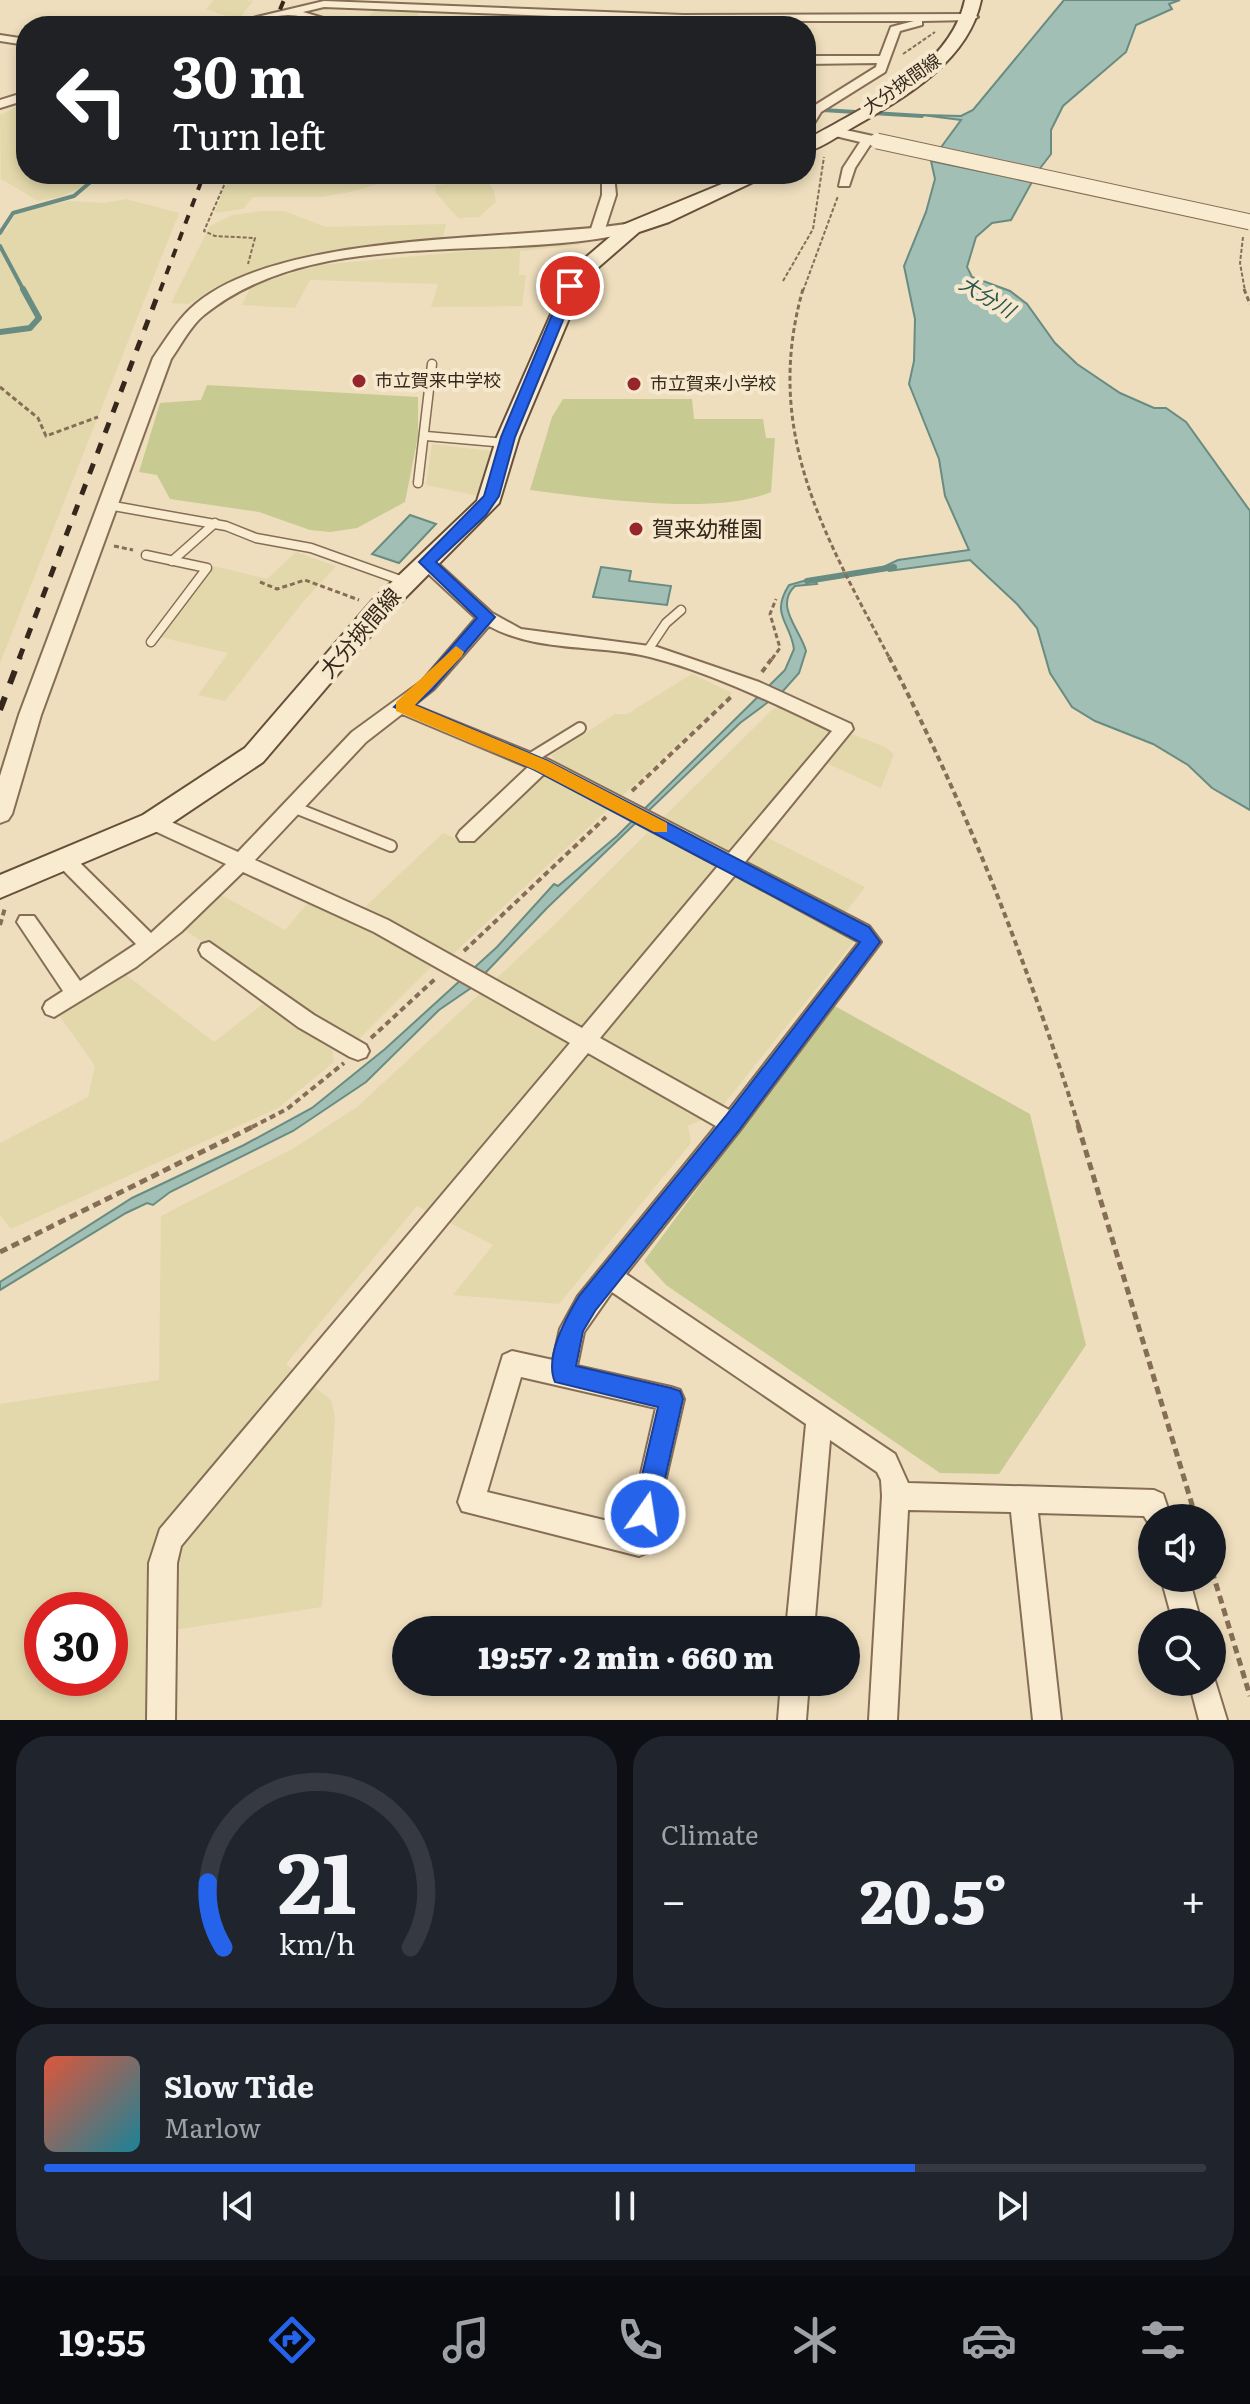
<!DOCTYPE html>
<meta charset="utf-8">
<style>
:root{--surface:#171b24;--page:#20242c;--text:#f1f3f6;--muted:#9ea1a6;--line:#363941;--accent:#2563eb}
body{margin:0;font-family:Literata,"Noto Sans JP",serif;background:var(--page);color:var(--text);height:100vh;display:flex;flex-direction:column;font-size:30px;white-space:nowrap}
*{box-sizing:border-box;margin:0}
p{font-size:26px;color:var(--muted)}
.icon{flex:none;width:44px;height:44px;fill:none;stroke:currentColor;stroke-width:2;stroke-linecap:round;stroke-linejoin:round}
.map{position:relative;height:1720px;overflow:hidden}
.panel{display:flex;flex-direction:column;gap:16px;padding:16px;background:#0d0f14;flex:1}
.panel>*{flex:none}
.hud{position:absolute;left:16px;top:16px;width:800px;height:168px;border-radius:32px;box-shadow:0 4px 12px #0003;background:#202124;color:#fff;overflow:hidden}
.buttons{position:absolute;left:1138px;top:1504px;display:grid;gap:16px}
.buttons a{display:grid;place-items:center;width:88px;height:88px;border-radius:50%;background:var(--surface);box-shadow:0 4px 12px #0003;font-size:40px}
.speed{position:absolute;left:24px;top:1592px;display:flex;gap:16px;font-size:40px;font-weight:700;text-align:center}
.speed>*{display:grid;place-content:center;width:104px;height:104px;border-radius:50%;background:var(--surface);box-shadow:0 4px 12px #0003;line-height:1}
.speed .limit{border:12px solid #d22;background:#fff;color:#111}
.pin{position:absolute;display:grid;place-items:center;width:68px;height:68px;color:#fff;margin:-34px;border:4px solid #fff;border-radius:50%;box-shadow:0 2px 8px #0007}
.me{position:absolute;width:88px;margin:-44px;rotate:13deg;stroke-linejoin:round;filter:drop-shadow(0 0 6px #0008)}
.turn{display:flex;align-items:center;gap:28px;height:168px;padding:0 24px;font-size:36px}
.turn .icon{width:104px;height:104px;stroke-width:2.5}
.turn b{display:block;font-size:56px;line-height:68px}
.big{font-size:60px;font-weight:800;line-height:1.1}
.panel .tile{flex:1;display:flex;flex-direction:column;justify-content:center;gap:12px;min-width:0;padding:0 28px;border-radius:32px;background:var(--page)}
.panel .dial{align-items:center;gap:0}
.dial svg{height:208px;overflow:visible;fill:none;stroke:var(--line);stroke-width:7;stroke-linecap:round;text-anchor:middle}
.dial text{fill:var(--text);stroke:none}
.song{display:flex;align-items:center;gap:24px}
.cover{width:96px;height:96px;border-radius:12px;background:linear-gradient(135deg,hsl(10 70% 55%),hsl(190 70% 35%))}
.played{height:8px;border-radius:4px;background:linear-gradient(90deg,var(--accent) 75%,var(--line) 75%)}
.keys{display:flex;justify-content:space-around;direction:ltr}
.heat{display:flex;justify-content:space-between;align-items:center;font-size:44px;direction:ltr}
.panel .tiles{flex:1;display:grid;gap:16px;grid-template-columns:1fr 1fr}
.tile:last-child{grid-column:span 2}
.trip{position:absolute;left:392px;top:1616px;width:468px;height:80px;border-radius:40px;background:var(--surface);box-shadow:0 4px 12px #0003;font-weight:800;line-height:80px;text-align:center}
.dock{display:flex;height:128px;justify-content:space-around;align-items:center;background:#090b0e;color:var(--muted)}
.dock .icon{width:56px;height:56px}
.dock .current{color:var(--accent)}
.dock b{font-size:36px;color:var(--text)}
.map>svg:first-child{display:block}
.farmland{fill:#e3d8ab;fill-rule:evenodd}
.green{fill:#c7cb92}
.water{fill:#a1bfb5;stroke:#698c82;stroke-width:2}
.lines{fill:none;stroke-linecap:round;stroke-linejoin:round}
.stream-far1{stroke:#698c82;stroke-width:4}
.stream{stroke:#698c82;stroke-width:6}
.service-far1-casing{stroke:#866e56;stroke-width:11}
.service-casing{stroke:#866e56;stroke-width:14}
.minor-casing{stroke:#866e56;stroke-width:4}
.tertiary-casing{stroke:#866e56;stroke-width:4}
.secondary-casing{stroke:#674f3a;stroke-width:4}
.path-far3{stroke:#866e56;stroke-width:2;stroke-dasharray:4 2;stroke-linecap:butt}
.path-far2{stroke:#866e56;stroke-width:3;stroke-dasharray:5 3;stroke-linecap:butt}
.path-far1{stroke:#866e56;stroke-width:4;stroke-dasharray:6 4;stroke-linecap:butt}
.path{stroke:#866e56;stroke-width:5;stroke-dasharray:8 5;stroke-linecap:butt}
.service-far1{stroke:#f9ebd0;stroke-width:8}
.service{stroke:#f9ebd0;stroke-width:10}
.minor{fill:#f9ebd0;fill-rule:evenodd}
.tertiary{fill:#f9ebd0;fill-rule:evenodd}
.secondary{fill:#f9ebd0;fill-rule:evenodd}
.rail-far2{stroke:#35271b;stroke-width:4;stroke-dasharray:9 9;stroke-linecap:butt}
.rail-far1{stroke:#35271b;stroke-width:5;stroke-dasharray:11 11;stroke-linecap:butt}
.rail{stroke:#35271b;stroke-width:6;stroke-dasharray:14 14;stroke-linecap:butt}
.tertiary-bridge-casing{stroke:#866e56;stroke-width:17;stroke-linecap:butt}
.tertiary-bridge{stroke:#f9ebd0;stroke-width:15}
.route{fill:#2563eb;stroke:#184099;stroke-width:2}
.slow{fill:#f59e0b}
.poi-dot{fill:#95262b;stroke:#f5e8cd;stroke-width:3}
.labels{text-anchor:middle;stroke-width:8;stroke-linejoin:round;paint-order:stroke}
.far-street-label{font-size:18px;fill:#35271b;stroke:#f5e8cd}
.far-poi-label{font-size:18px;fill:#35271b;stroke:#f5e8cd;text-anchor:start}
.far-water-label{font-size:20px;font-style:italic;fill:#2a5551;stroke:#f5e8cd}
.poi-label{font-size:22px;fill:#35271b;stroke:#f5e8cd;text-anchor:start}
.street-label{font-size:22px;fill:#35271b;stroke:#f5e8cd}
</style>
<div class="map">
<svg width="1250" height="1720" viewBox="0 0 1250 1720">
<rect width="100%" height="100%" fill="#eedebd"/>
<g class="farmland">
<path d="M214,0H243L253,1L238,20L206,9Z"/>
<path d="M376,10L382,9L419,12L413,26H356Z"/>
<path d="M26,102V174H97L83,187L60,197L38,201L1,179L0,115Z"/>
<path d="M233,174L293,179L295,174H401L400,178L350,192L322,197H253L243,209L215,213L223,190Z"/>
<path d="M483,176L494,191L496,202L479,217L458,218L436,193L435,186Z"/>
<path d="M126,199L179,213L0,663V231H6L13,217L21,211L70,201L104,203Z"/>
<path d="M262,211H284L326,227L446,224L442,242L363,246L285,260L215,287L189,304L171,303L210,226L232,215Z"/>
<path d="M579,241L580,245L520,251L519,275H526L522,306L431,307L438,284L310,280L295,308L242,305L251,286L319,265Z"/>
<path d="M432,444L491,451L478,496L426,485Z"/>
<path d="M296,552L336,566L303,602L225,701L198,695L228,653L160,637L214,566L267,579Z"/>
<path d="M692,674L732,693L453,954L365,907L443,833L469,844L557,763L551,755L615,714H627Z"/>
<path d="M781,706L885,747L894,754L881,788L813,757L752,830L865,887L836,925L857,938L716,1114L688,1126L691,1143L559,1304L453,1295L493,1245L417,1206L286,1364L331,1400L335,1417L322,1607L148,1634L147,1720H0V1404L159,1380L161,1216L294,1148L357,1107L553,926L773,709ZM42,1610H110V1678H42Z"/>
<path d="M216,892L285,930L311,899L433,965L358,1040L308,1013L179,926Z"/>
<path d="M121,971L214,1042L263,1004L332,1045L334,1062L278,1108L11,1229L0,1215V1143L88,1097L95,1066L56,1011Z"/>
</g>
<g class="green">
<path d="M207,385L418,397V436L405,502L357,528L330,532L310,530L259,512L170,499L157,475L139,472L160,403L201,400Z"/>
<path d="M563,399H692L694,419H763L766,438H775L771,492C717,516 592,498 530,490L552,417Z"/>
<path d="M833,1005L1030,1114L1086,1345L999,1474L940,1473L666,1285L644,1261Z"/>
</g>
<g class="water">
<path d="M1064,0H1180L1169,4L1172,9L1136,25L1126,52L1063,106L1051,130V154L1038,171L939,150L961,120L922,115L961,116L973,110Z"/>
<path d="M931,161L1032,182L1011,220L992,223L976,237L967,267L972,277L1010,291L1027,304L1055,343L1077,364L1120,393L1154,408H1166L1186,422L1250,511V810L1212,788L1188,765L1153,744L1095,721L1072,707L1050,673L1037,628L1017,604L970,560L889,571L885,566L898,560L969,550L945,496L939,459L909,384L914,361L915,319L904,266L926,212L935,179Z"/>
<path d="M410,515L436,524L399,563L372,554Z"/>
<path d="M601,567L631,571L629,581L671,586L667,605L593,597Z"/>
<path d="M814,578L817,584L795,586C774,606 800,629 806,651L799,673L783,691L740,723L547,908L471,988L439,1010L366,1082L293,1131L170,1192L153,1205L147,1203L126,1213L0,1290V1282L132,1198L244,1145L312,1108L385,1049L497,947L554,884L558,886L617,836L785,670L794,649C790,621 770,615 789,585Z"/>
</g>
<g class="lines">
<g class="stream-far1">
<path d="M806,109L922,116"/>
<path d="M272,174L305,178L409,174"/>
<path d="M0,233L13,213L74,196L100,174"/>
<path d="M0,246L24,291"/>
</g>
<g class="stream">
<path d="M0,332L30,328L39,318L23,289"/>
<path d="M807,581L894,567"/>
</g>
<g class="service-far1-casing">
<g id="service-far1">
<path d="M426,436L506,443"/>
<path d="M418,483L432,364"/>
<path d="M108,505L226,526L256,538L311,548L406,582"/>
<path d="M146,555L207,568L151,642"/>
<path d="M172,561L215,523"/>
<path d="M648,650L666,623L681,610"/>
</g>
</g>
<g class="service-casing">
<g id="service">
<path d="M528,760L580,728"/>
<path d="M293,807L391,846"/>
</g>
</g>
<g class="minor-casing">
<g id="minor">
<path d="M324,1L683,15L972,14L978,17L972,20L922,21V25L900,31L885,72L821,112L810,130L806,131V117L812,107L876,67L877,63L806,64V56H880L891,27L914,21H683L324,7L303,12L350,26C329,26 308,15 288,15C265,16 243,26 219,26Z"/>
<path d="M116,20L136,24L138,26H102Z"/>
<path d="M0,35L26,39V45L0,41Z"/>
<path d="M26,92V100L0,108V100Z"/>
<path d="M864,136L874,139L855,168L849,186H839L843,168Z"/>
<path d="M602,174H614L616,195L603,235L596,239L589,235L602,195Z"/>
<path d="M426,557L432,558L492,613L521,629L657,647L759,682L851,724L853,729L745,862L869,926L881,942L740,1130L626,1274L895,1454L908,1483L1154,1490L1163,1494L1171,1518H1152V1529L1144,1516L1038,1513L1061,1720H1033L1011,1512L908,1510L897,1720H869L882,1496L881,1480L877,1472L830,1440L814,1630H786L806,1424L612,1292L584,1332L577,1366L671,1387L680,1390L684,1399L649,1552L639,1556L462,1511L458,1502L503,1355L512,1351L553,1360L560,1329L578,1296L716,1126L588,1053L181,1546L177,1563L175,1720H147L149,1563L160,1529L570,1043L374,932L243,872L181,932L136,967L54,1017L46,1014L43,1008L46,1002L63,991L17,922L20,916H34L80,981L136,944L58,865L55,860L58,855H72L151,933L226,864L146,827L143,822L146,817H160L238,852L352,732L422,681L476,618L420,566L418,562ZM489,626C538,653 597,644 650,657C713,673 773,703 832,731L729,853L549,760L414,705L434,689ZM402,714L528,767L460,831L457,836L460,841H474L544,774L718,866L582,1028L388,920L255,860L366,742ZM735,875L859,942L729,1110L600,1038ZM521,1377L656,1408L629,1526L487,1492Z"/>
<path d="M209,942L314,1015L366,1045L369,1051L366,1057L358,1060L350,1057L298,1027L202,956L199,950L202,944Z"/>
<path d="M1161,1578H1189L1201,1622H1173Z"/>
<path d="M1212,1671L1227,1720H1199L1189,1682H1212Z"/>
<path d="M781,1682H809L806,1720H778Z"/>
</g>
</g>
<g class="tertiary-casing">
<g id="tertiary">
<path d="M832,127L882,138L885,141L877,146L827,134L825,131Z"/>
<path d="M632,223L640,228L638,231C502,265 319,222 204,315C191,325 181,345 171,359L41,715L12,814L8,820L0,823V776L19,715L153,358C164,342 176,322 190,309C274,229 516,242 632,223Z"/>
</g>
</g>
<g class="secondary-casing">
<g id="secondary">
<path d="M965,0H981C968,63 902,99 850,129C836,137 822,148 806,152V140C863,107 950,70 965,0Z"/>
<path d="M746,174H770L669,222L639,232L586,278L519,437L499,503L389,614L263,762L163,829L0,898V875L143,815L245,748L371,602L477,501L497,437L570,271L625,224Z"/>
</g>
</g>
<g class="path-far3">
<path d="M903,54L935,32"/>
<path d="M229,174L204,231L215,236L255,238L248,264"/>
<path d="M1243,237L1240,263L1245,291"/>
<path d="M783,281L813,229L824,157"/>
<path d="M803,291L838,196"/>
</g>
<g class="path-far2">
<path d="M803,289C762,432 825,536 890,659"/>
<path d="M1244,289L1250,304"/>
<path d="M0,387L38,418L46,436L98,417"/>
<path d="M114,546L133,550"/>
<path d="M260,582L277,589L305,580L359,600"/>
<path d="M772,659L780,648L770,614L776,599"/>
</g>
<g class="path-far1">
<path d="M889,657C967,807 1028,965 1079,1127"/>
<path d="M762,672L773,657"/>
<path d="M632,791L733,695"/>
<path d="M0,925L5,908"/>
<path d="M464,951L606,817"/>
<path d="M371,1038L435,979"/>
<path d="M252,1127L287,1109L344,1063"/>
</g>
<g class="path">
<path d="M1078,1125L1196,1518"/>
<path d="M0,1252L256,1125"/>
<path d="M1212,1571L1250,1696"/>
</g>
<use href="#service-far1" class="service-far1"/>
<use href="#service" class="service"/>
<use href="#minor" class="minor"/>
<use href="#tertiary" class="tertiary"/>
<use href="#secondary" class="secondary"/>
<g class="rail-far2">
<path d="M273,26L284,0"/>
<path d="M160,291L204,174"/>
</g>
<path class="rail-far1" d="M19,659L160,289"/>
<path class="rail" d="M0,710L20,657"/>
<g class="tertiary-bridge-casing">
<path id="tertiary-bridge" d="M877,141L1250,222"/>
</g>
<use href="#tertiary-bridge" class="tertiary-bridge"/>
</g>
<path class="route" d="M570,283L577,286L515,437L499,496L486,515L436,562L495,617L433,689L415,705L548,761L869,927L880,942L740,1129L595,1311L583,1331L576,1366L671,1388L680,1391L683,1399L657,1514L654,1522L645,1526L637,1522L633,1514L658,1407L555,1382C544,1357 566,1318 579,1296L725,1117L860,942L535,770L394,707L422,681L477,618L419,562L484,496L501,437L564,286Z"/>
<path class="slow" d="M456,646L464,652L462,656L415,705L548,761L667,823V832H654L535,770L396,711V702Z"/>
<g class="poi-dot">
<circle cx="359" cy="381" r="8"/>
<circle cx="634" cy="384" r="8"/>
<circle cx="636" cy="529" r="8"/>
</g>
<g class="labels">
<g class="far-street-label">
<text transform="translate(902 84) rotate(-35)" y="6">大分挾間線</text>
</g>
<g class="far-poi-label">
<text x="375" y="387">市立賀来中学校</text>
<text x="650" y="390">市立賀来小学校</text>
</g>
<g class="far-water-label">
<text transform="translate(987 297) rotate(31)" y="7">大分川</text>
</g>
<g class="poi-label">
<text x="652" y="537">賀来幼稚園</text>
</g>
<g class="street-label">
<text transform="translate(360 633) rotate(-49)" y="8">大分挾間線</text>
</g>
</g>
</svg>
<div class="buttons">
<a><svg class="icon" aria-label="sound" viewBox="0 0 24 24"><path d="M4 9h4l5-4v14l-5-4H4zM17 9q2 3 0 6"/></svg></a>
<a><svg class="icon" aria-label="search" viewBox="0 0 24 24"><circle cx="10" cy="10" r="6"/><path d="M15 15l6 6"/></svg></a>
</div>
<div class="speed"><div class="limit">30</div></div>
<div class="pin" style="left:570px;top:286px;background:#d93025"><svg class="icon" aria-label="arrive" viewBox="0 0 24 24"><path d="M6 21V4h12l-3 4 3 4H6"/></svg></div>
<svg class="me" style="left:645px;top:1514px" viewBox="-20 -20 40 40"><circle r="17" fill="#2563eb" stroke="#fff" stroke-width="3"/><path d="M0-11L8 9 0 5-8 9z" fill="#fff"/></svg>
<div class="trip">19:57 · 2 min · 660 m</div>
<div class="hud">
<div class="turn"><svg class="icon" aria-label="left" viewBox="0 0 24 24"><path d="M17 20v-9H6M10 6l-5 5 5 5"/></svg><div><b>30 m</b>Turn left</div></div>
</div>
</div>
<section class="panel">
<div class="tiles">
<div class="tile dial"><svg viewBox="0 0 100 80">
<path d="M14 69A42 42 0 1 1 86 69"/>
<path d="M14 69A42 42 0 0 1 8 44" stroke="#2563eb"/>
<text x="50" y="56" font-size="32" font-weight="700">21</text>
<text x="50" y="72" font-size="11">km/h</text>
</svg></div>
<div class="tile"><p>Climate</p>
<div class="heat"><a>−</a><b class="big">20.5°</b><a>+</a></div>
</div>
<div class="tile">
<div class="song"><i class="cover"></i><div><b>Slow Tide</b><p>Marlow</p></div></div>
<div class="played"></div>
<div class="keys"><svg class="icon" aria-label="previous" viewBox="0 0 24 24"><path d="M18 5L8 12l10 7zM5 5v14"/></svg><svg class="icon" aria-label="pause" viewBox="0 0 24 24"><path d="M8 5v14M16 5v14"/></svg><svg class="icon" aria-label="next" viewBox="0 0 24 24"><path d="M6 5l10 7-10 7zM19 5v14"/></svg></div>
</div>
</div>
</section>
<nav class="dock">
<b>19:55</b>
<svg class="icon current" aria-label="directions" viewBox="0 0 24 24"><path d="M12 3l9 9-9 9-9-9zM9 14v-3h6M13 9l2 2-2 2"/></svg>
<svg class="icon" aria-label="music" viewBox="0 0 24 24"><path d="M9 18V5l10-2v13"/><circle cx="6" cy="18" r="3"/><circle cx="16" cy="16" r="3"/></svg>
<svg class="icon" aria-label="phone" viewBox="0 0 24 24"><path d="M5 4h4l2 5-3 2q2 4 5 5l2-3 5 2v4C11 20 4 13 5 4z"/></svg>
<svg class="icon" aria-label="climate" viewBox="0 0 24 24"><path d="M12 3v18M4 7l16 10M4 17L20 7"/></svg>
<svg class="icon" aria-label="car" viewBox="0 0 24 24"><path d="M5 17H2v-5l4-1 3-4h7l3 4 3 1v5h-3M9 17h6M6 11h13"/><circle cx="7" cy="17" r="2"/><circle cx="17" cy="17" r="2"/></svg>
<svg class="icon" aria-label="filters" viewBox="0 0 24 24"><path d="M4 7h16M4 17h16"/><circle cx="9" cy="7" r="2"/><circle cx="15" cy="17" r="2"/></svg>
</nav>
